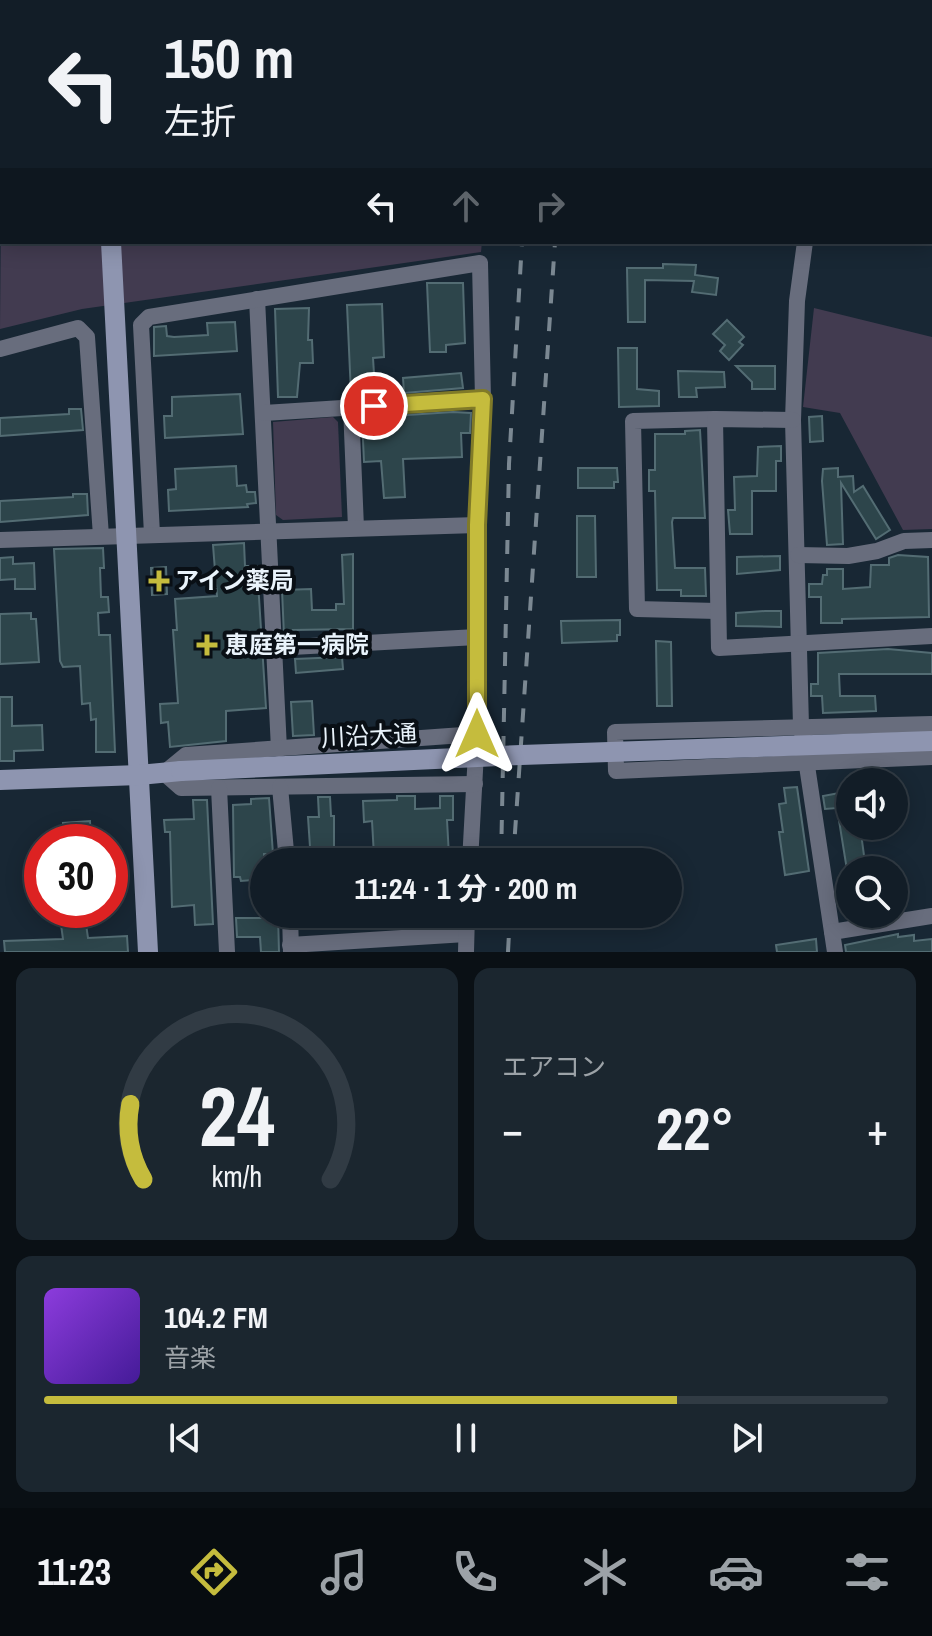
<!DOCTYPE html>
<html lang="ja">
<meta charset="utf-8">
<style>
:root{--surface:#121d27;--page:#1b262f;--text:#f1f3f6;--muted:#9ca2a7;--line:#313b44;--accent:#c5bc3d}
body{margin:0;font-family:"Archivo Narrow","Noto Sans JP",sans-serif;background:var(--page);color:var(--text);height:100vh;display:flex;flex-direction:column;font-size:30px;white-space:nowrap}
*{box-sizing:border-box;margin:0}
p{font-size:26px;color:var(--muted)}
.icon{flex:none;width:44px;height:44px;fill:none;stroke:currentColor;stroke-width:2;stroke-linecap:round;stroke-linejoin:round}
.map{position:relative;height:952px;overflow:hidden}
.sheet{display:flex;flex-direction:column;gap:16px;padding:16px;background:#0a1015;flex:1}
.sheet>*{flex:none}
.banner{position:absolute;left:0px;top:0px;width:932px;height:244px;box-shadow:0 4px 20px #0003,0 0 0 2px var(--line);background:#121d27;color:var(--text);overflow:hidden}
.fabs{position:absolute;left:836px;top:768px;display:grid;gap:16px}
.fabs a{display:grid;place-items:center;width:72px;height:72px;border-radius:50%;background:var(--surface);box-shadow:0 4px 20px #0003,0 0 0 2px var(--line);font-size:40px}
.speed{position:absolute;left:24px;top:824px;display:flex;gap:16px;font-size:40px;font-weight:700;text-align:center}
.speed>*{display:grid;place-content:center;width:104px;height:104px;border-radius:50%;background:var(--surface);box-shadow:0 4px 20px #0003,0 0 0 2px var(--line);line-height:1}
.speed .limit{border:12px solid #d22;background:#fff;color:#111}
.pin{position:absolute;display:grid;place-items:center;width:68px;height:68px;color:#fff;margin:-34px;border:4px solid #fff;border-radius:50%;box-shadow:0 2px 8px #0007}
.me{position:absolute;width:88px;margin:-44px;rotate:0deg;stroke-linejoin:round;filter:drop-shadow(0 0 6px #0008)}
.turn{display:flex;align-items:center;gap:28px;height:168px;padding:0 32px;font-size:36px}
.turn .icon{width:104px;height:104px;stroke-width:2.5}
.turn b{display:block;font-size:56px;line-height:68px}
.lanes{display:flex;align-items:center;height:76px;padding:0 32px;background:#0003;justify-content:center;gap:40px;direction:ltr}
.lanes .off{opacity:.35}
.big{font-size:60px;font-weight:700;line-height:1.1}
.sheet .tile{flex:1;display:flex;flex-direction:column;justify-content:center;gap:12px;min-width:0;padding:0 28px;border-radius:16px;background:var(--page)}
.sheet .dial{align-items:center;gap:0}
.dial svg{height:208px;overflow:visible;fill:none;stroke:var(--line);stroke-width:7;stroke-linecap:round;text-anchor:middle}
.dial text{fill:var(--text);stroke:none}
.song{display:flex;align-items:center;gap:24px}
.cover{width:96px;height:96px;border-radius:12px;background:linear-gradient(135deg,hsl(270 70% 55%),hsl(260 70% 35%))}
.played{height:8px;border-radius:4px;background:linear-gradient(90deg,var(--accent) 75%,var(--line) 75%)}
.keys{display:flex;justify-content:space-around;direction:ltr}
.heat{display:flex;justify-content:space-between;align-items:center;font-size:44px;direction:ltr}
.sheet .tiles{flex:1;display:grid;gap:16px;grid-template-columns:1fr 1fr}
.tile:last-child{grid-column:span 2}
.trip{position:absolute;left:250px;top:848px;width:432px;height:80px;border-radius:40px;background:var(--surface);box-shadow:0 4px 20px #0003,0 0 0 2px var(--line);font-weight:700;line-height:80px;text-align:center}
.menu{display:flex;height:128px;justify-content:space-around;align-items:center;background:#070c10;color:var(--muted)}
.menu .icon{width:56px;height:56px}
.menu .current{color:var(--accent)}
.menu b{font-size:36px;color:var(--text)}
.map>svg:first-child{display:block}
.green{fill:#423b50}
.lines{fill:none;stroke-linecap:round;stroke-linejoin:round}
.river{stroke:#001211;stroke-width:26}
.building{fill:#2d454b;stroke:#536c73;stroke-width:2}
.street{stroke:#686d7d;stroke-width:16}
.secondary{stroke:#8e95b0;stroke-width:20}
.rail{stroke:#7b8892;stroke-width:4;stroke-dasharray:14 14;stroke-linecap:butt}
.secondary-bridge{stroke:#8e95b0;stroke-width:20}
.route-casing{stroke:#807a28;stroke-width:20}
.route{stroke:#c5bc3d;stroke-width:14}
.poi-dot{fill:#c5bc3d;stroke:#090f15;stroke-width:3}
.labels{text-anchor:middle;stroke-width:8;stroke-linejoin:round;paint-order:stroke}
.poi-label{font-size:24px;font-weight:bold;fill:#e9f3fb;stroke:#090f15;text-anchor:start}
.street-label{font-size:24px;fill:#e9f3fb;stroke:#090f15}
</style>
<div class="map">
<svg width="932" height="952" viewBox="0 0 932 952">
<rect width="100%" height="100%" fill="#182734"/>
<g class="green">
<path d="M2,81V242H482L481,252L82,309L0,329Z"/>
<path d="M814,308L932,337V529L903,530L840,413L803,407Z"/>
<path d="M333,417L338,422L342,517L283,520L276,515L273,422Z"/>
</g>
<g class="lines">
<g class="river">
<path d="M0,195H2"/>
<path d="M930,209L932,210"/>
</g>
</g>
<g class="building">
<path d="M663,264L696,265L695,275L718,278L716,295L692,292L694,281L645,280V322H628L627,268H663Z"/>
<path d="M427,283H463L465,343L446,345V352H430Z"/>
<path d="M382,304L384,357L373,358L374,374H370L371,393L351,394L347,305Z"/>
<path d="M309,308L308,340H312L313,363H300L297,397H278L275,309Z"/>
<path d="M727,320L744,337L739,342L743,345L729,360L720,351L725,345L713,334Z"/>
<path d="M235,322L237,351L154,356V327L166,326L167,336L174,337L208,335L207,323Z"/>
<path d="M618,348H637V389L659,391V406L619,407Z"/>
<path d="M736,366H775V389H752V382Z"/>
<path d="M678,371L724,372L725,387L696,388L697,397H679Z"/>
<path d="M461,373L463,388L404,393L403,378Z"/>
<path d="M240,394L243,434L165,438L164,416H172V397Z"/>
<path d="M69,409H81L83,430L0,436V418L69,414Z"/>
<path d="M453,412L471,413L470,433H461L462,457L403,459L405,497L384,498L381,461L364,462L362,418Z"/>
<path d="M822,416L823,441L810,442L809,417Z"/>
<path d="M700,430L705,518H673L672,522L675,568H705L706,596H681V590H657L655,491H649V470H655V434H685V431Z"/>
<path d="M781,446V461H776V491H752V534H730L728,510H735L734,477L757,476L758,447Z"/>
<path d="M236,466L237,486L246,485L247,492H255L256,503L247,504L248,507L169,511L168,490L176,489L175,469Z"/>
<path d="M578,468H617L618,482H614V488H578Z"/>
<path d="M838,468V477L853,476L854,492L863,486L890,530L876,539L841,483L843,544L827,545L822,481L823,469Z"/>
<path d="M73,494H87L88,515L0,522V501L73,497Z"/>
<path d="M577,516H595L596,577H577Z"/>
<path d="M244,543L245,566H257L266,708L226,711V741L170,747L168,722L161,723L160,704L178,703L173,630H177L175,599L217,596L213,545Z"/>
<path d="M103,548L104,568H100L101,597H108L109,612L98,613L99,635H110L115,752H96V719L91,720L90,703L82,704L80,666L63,667L60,661L54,549Z"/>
<path d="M353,554V629L293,630V636H284L282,590L311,589L312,610H336V604H344L342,555Z"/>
<path d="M898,555L928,557L929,617L842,619V623H821V597H809V584H822L823,575H827V569H843V589L870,587L871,565H889V558Z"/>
<path d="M780,556V570L737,574V557Z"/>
<path d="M13,557V564L34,563L35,589H15V579L0,580V558Z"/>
<path d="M166,567L167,594L152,595L151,568Z"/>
<path d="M765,611H781V627L736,626V613Z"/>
<path d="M31,613V619H36L39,662L0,664V614Z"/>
<path d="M620,620V635H617V641L562,643L561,621Z"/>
<path d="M656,641L671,642L672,706H657Z"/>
<path d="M888,649L932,653V674H839L840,696H875L876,711L823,713L822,696H811V684H818V653Z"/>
<path d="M342,657L343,669L296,673L295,659Z"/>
<path d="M0,697H12V726L42,725L43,750L14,751V761H0Z"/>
<path d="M312,701L314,735L293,736L291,702Z"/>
<path d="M797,787L809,871L785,875L779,832H783L779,804L786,803L784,788Z"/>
<path d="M850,791V826H860L866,870H847L837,808L825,809L823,796Z"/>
<path d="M397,796H415V809L440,808V796H453V820H447L449,856L431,857V862H401L400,855L374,856L372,821L364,822L363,801L397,800Z"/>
<path d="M318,797H330L331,816H334V849L318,850V862H301V847H310L308,817H319Z"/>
<path d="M269,798L273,854H264V879L241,881L240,877H234L233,805L251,804V799Z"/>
<path d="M193,800H207L213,924L195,925L194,905L172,907L170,832H165L164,820L194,819Z"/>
<path d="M90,821L91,842H64L63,823Z"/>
<path d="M59,910H84L88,938L127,936L128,952H5L4,941L63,939Z"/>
<path d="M262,914H278L279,952H261L260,937H237L236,918H262Z"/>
<path d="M898,934V937L914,935V941L932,939V952H846L845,945Z"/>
<path d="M816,939L817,952H777L776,945Z"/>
</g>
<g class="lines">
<g class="street">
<path d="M203,0L204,2"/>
<path d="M284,0L285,2"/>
<path d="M339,2L340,0"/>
<path d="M423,2V0"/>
<path d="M508,2L509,0"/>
<path d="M642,2V0"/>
<path d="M741,2L742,0"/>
<path d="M860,2L861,0"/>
<path d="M0,73H2"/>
<path d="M805,242L797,301L793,420L801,726L835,952"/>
<path d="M257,299L279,749"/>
<path d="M0,349L78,328L87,337L101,536"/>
<path d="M351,407L356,528"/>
<path d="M264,413L483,399"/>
<path d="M715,419L633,421L637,609L717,611"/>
<path d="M793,420L715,419L719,648L932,636"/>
<path d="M152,534L141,325L149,317L480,263L483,399L477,525V734L470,862"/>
<path d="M0,540L477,525"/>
<path d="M798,555L848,556L877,551L904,541L932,540"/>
<path d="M273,648L477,637"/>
<path d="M932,724L615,732L616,771L932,757"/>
<path d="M475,784L181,788L164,773L186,755L477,734"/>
<path d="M280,787L287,862"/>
<path d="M219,788L227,952"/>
<path d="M290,914L291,952"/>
<path d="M832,932L932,916"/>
<path d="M290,945L466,934"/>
<path d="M466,952L467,914"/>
</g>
<g class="secondary">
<path d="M99,0V2"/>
<path d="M111,242L148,952"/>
<path d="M0,780L139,775L181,771"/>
</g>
<g class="rail">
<path d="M537,2V0"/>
<path d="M570,2L571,0"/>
<path d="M501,862L509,464L522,242"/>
<path d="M513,862L555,242"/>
<path d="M508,952L510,914"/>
</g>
<path class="secondary-bridge" d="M181,771L521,755L932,741"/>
</g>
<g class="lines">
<g class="route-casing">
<path id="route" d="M374,406L483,399L477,525V734"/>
</g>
<use href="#route" class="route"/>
</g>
<g class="poi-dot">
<path d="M155 569h8v8h8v8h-8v8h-8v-8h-8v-8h8z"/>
<path d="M203 633h8v8h8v8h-8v8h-8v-8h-8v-8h8z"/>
</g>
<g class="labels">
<g class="poi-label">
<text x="175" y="589">アイン薬局</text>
<text x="225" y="653">恵庭第一病院</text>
</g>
<g class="street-label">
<text transform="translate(369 736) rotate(-3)" y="8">川沿大通</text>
</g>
</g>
</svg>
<div class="fabs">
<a><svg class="icon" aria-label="sound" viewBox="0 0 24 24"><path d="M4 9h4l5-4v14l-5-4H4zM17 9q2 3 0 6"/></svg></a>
<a><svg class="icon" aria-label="search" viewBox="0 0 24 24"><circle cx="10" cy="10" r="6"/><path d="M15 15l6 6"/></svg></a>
</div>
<div class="speed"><div class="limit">30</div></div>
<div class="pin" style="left:374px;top:406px;background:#d93025"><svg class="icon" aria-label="arrive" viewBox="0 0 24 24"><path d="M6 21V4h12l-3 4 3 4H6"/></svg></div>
<svg class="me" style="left:477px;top:734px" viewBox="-20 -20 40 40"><path d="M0-17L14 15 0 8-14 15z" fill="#c5bc3d" stroke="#fff" stroke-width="4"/></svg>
<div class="trip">11:24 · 1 分 · 200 m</div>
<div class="banner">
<div class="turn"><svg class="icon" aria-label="left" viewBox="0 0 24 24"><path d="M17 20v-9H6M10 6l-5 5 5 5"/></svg><div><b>150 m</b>左折</div></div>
<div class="lanes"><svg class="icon" aria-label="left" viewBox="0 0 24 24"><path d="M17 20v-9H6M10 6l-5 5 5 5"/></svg><svg class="icon off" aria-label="ahead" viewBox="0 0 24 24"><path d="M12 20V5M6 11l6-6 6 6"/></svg><svg class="icon off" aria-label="right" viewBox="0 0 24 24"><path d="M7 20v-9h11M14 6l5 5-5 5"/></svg></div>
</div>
</div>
<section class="sheet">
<div class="tiles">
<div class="tile dial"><svg viewBox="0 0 100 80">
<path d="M14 69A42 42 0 1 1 86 69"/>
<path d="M14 69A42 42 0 0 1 9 40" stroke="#c5bc3d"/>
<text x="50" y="56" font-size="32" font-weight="700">24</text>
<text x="50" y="72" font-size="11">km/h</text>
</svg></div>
<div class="tile"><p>エアコン</p>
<div class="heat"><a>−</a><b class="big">22°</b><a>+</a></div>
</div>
<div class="tile">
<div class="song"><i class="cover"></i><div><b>104.2 FM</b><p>音楽</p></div></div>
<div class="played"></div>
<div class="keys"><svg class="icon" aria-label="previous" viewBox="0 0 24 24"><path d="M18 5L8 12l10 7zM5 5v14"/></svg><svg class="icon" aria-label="pause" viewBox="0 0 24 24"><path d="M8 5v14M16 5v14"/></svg><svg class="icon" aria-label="next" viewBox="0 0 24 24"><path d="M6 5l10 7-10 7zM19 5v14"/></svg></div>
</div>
</div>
</section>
<nav class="menu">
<b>11:23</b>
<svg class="icon current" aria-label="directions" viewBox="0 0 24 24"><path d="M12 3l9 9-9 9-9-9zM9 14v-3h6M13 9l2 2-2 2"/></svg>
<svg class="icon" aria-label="music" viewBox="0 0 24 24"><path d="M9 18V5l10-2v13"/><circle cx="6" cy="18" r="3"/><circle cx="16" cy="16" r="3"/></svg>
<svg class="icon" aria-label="phone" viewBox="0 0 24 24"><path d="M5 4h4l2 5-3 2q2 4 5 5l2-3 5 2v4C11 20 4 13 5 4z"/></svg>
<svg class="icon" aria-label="climate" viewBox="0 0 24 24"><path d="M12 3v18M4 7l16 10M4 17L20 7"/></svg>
<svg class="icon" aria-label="car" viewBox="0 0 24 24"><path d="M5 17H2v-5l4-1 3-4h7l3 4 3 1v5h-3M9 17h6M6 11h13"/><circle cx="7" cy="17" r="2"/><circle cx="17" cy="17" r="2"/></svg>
<svg class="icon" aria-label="filters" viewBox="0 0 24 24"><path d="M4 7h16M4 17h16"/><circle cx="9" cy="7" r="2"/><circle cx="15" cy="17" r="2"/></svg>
</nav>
